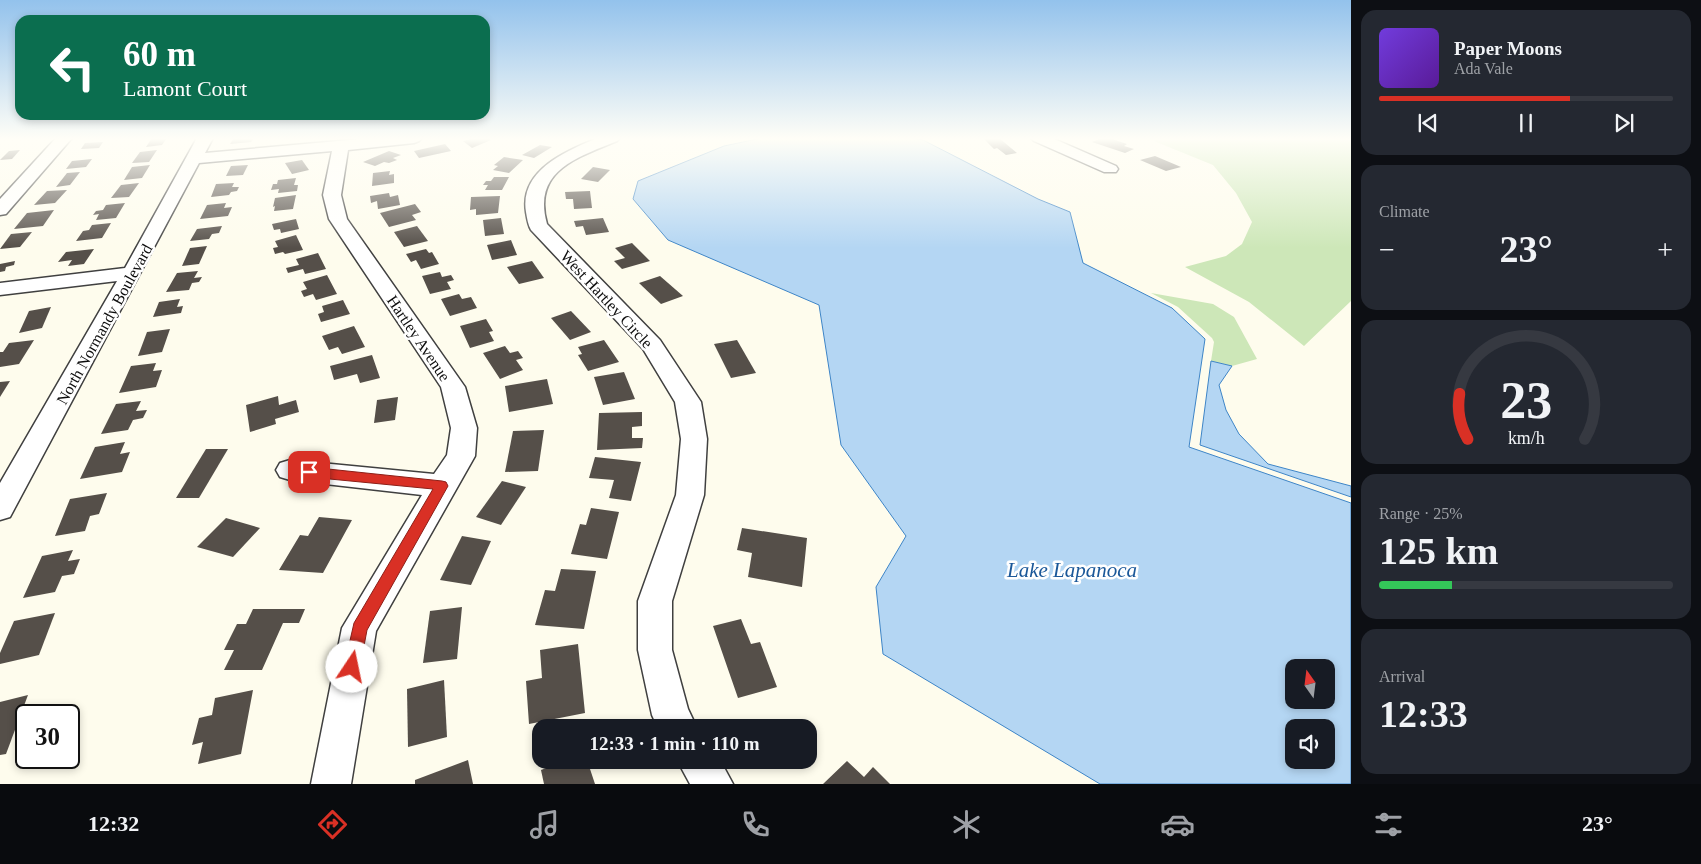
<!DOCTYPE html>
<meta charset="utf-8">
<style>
:root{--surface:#171b24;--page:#242831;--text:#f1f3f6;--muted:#9ea1a6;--line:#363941;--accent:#d93025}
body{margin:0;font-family:"Times New Roman",serif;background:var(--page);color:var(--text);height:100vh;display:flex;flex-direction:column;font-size:19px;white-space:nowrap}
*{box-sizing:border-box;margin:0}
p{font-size:16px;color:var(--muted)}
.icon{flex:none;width:28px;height:28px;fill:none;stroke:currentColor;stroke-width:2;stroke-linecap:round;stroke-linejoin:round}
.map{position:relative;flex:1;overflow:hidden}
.sheet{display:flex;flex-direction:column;gap:10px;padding:10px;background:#0d0f14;width:350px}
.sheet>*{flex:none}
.banner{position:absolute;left:15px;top:15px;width:475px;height:105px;border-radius:15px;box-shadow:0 2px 8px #0003;background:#0b6e4f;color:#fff;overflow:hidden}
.needle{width:32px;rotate:346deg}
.tools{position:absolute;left:1285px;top:659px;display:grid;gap:10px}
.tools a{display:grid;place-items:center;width:50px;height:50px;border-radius:10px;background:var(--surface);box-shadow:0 2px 8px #0003;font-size:25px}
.speed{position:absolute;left:15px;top:704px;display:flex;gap:10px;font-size:25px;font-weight:700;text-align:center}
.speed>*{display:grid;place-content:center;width:65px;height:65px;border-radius:50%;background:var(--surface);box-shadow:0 2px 8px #0003;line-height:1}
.speed .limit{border:2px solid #111;border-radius:8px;background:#fff;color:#111}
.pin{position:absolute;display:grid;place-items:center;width:42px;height:42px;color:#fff;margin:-21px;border-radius:10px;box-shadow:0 2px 8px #0006}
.me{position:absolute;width:55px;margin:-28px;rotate:11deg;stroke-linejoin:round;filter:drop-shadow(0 0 4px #0008)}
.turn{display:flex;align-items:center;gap:18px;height:105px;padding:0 25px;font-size:22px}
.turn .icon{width:65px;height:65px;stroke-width:2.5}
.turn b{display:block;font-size:35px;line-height:42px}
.big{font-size:38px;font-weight:700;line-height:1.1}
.sheet .card{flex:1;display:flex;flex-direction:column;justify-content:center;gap:8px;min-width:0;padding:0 18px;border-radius:15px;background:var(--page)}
.sheet .dial{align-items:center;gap:0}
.dial svg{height:130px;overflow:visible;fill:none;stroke:var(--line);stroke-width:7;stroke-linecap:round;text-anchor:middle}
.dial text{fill:var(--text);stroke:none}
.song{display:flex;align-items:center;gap:15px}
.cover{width:60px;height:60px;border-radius:8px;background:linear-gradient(135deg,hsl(260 70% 55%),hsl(270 70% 35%))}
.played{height:5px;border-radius:2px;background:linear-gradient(90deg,var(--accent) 65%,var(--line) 65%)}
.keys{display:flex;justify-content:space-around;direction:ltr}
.heat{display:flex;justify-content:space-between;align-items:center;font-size:28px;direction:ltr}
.charge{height:8px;border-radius:4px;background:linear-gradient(90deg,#34c759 25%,var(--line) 0)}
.trip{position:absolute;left:532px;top:719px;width:285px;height:50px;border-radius:15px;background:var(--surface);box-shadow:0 2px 8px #0003;font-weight:700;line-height:50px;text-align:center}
.tabs{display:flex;height:80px;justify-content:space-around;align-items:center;background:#090b0e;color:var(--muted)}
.tabs .icon{width:35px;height:35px}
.tabs .selected{color:var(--accent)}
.tabs b{font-size:22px;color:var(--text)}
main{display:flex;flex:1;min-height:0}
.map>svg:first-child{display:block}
.green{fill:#cde7b8}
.water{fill:#b4d6f3;stroke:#3e85c7;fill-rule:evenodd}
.building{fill:#554f49}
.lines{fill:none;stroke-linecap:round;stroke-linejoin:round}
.minor-casing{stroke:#404040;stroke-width:3}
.minor{fill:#fff;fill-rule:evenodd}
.route{fill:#d93025;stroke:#8d1f18}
.labels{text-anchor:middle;stroke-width:5;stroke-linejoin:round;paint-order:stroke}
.street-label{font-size:16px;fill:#0d0d0d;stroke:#fff}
.near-water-label{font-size:21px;font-style:italic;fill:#1b5899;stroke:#fff}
</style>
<main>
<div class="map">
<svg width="1351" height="784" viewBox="0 0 1351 784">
<rect width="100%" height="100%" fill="#fefced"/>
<g class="green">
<path d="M1157,138H1351V301L1304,346L1249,302L1185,267L1226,256L1242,244L1252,222L1236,193L1213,165L1154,141Z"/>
<path d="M1151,293L1213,304L1234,317L1257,359L1232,366L1211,361L1214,342L1212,338L1178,307Z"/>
</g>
<g class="water">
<path d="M762,138H911L923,140L1038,199L1070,212L1083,263L1172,308L1205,339L1189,447L1351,503V784H1100L883,654L876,587L906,536L841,445L819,305L668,240L633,199L638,181L724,146ZM1294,668H1326V700H1294ZM1294,728H1326V760H1294Z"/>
<path d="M1211,361L1232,366L1219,385L1226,410L1239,434L1268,464L1351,486V497L1200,445Z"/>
</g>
<g class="building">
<path d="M152,138H167L162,145L146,147Z"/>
<path d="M234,138H254L251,142L230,144Z"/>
<path d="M475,138H487L491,140L472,148L463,141Z"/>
<path d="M983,138H999L1017,153L1006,155L997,148L994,149Z"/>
<path d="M1102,138H1109L1127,144L1124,146L1134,149L1125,153L1092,142Z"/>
<path d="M103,142L99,148L81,149L85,143Z"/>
<path d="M445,144L451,151L419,158L414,151Z"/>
<path d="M540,145L552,147L534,158L522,155Z"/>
<path d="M20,150L12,159L0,160L9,151Z"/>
<path d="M157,150L149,162L132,163L140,152Z"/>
<path d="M389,151L401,155L393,158L397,160L389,163L384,162L375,166L363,162Z"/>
<path d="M1155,156L1181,167L1166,171L1140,160Z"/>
<path d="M504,157L523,160L509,173L493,170L498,166L494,165Z"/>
<path d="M92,159L86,167L66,169L72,161Z"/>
<path d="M302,160L309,170L292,174L285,163Z"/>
<path d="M150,165L142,178L124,180L132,167Z"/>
<path d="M248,165L243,175L226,176L231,166Z"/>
<path d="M593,167L610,170L598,182L581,179Z"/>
<path d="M390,171L389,175L394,174V183L372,186L373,173Z"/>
<path d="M80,172L70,185L56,187L67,173Z"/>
<path d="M494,177H509L502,190H485L488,185H483L486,181H491Z"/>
<path d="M296,178L294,185H298L297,191L278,193L279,189L271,190L273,184H277L278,180Z"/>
<path d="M139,183L129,197L111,198L121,185Z"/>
<path d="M234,183L232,187H239L237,191L231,192L229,195L211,197L216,184Z"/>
<path d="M67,190L55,203L34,205L47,191Z"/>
<path d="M590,191L592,208L574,209L573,199H566L565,192Z"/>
<path d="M389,193L390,197L398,195L400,205L378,209L377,201L371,203L370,196Z"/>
<path d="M296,195L293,209L274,211L275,206L273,207L275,198Z"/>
<path d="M500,196L498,213L476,215V209L470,210L471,197Z"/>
<path d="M125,203L116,218L96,220L99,214L93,215L96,211L103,210L106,205Z"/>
<path d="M226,203L224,208L232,207L228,216L200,219L207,205Z"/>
<path d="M415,204L421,212L412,215L416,220L389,227L380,213Z"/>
<path d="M54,210L43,226L14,229L27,213Z"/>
<path d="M501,218L504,234L485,236L483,220Z"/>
<path d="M603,218L609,232L586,235L583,226L576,227L574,221Z"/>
<path d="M296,219L299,229L281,233L280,229L274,230L272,224Z"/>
<path d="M111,223L102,238L76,241L83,231L89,230L92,225Z"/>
<path d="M222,226L219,233L212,234L209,239L190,241L197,229Z"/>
<path d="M417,226L428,241L404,247L394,232Z"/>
<path d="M32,232L20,247L0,249L11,234Z"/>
<path d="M296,235L303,250L285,254L283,252L275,254L273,248L278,247L275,241Z"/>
<path d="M511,240L517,255L492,260L487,245Z"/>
<path d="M632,243L650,261L622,269L614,261L625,258L615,248Z"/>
<path d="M207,246L199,264L182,266L190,248Z"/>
<path d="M94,249L84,264L68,266L72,260L58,262L66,252Z"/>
<path d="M426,249L429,253L432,252L439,264L421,269L416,260L411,262L406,254Z"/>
<path d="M318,253L326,269L305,274L303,269L288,273L286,268L299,265L296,259Z"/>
<path d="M15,261L14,265L6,267L5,271L0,272V264Z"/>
<path d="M532,261L544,278L519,284L507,267Z"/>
<path d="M198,271L194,278L202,277L199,282L192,283L189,290L166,292L177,273Z"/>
<path d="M440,272L442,277L451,275L454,280L447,282L451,289L430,294L422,276Z"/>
<path d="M327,275L337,294L316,300L313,294L304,297L301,291L307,289L303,282Z"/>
<path d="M660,276L683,296L661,304L639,283Z"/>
<path d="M459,294L462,299L471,297L477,308L450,316L441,299Z"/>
<path d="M180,299L177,307L183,306L181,313L153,317L159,302Z"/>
<path d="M343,300L350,314L321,322L318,314L324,312L322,306Z"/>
<path d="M51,307L42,328L19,333L29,311Z"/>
<path d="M571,311L591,332L570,340L551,318Z"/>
<path d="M486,319L493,331L489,332L494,341L470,348L460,326Z"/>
<path d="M354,326L365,347L342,354L338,347L329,350L322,336Z"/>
<path d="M170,329L162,352L138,356L147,332Z"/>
<path d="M34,340L19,364L0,367V352H3L9,343Z"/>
<path d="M604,340L619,362L588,371L578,355L582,354L578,347Z"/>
<path d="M737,340L756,373L731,378L714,344Z"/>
<path d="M505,346L510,353L518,351L523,358L516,360L523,370L500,379L483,353Z"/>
<path d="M372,355L380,378L360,383L357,374L334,380L330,366Z"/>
<path d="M156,363L153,371L162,370L156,387L119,393L131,366Z"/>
<path d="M624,372L635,399L603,405L594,377Z"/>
<path d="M547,379L553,404L509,412L505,386Z"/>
<path d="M10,381L0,397V382Z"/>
<path d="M278,396L279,405L296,400L299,412L275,419L276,424L250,432L246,405Z"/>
<path d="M398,397L395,420L374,423L377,400Z"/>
<path d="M141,401L136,411L147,410L143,418L133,420L128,430L101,434L116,404Z"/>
<path d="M642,412V426L632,427V438H643L642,448L597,450L599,413Z"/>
<path d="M544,430L538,471L505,472L513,431Z"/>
<path d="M125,442L120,454L130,452L122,472L80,479L95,447Z"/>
<path d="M206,449H228L199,498H176Z"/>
<path d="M595,457L641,462L631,501L609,498L614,480L589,478Z"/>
<path d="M502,481L526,487L501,525L476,517Z"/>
<path d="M107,493L99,514L90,516L85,531L55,536L70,499Z"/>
<path d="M591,508L619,512L607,559L571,554L580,524L586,525Z"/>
<path d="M319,517L352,520L323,573L279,570L300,535L308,536Z"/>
<path d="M226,518L260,528L233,557L197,547Z"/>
<path d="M742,528L807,538L802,587L748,577L752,553L737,550Z"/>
<path d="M462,536L491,541L471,585L440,580Z"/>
<path d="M73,550L68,561L80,559L74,574L62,576L55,592L23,598L42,556Z"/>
<path d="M561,569L596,571L584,629L535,625L545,590L555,591Z"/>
<path d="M462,607L457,659L423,663L430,611Z"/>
<path d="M253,609H305L299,623H283L262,670H224L234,650H224L237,624H246Z"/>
<path d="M55,613L39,655L0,664V653L14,621Z"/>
<path d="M741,619L751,644L760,642L777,687L738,698L713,626Z"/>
<path d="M578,644L585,713L529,724L526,681L542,678L540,650Z"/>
<path d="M444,680L447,737L408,747L407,689Z"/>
<path d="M253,690L241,754L198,764L203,742L192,745L199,718L212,715L215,698Z"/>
<path d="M28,695L6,754L0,755V702Z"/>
<path d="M468,760L473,784H415V780Z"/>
<path d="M567,760H587L595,784H544L541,770Z"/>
<path d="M847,761L864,777L873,767L890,784H823Z"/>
</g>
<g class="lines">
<g class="minor-casing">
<g id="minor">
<path d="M56,138H72L6,214L0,215V199Z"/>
<path d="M197,138H213L205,153L372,138H422L419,141L414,143L348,150L341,195L347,219L465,387L477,428L475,456L376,631L351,784H311L342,628L422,495L290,480L280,477L276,470L280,463L290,460L434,474L447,455L451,428L441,387L329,219L323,195L332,151L199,163L10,517L0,520V483L117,281L0,295V283L125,268Z"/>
<path d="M598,138H620L617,141C576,158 532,171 547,224L660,340L701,402L707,439L704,495L672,601V650L688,709L697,728H658L652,715L638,650V601L676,495L681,439L675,402L643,349L531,230C528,225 527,218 526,212C519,170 568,150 598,138Z"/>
<path d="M1031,138H1052L1116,166L1118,169L1116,172H1104L1034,141Z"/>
<path d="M677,760H720L733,784H690Z"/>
</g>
</g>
<use href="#minor" class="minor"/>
</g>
<linearGradient id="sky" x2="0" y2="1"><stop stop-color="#93c2ec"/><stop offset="0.56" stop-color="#fffef7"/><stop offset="1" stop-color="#fffef7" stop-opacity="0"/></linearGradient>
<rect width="1351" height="248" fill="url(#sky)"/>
<path class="route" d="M309,467L442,481L446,482L448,486L367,630L360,667L358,673L352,675L347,673L344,667L354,623L433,489L309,477L304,475L302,472L304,469Z"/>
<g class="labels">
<g class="street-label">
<text transform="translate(607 299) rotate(47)" y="6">West Hartley Circle</text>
<text transform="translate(104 324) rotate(-61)" y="6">North Normandy Boulevard</text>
<text transform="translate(419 338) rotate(56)" y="6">Hartley Avenue</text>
</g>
<g class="near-water-label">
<text x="1072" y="577">Lake Lapanoca</text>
</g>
</g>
</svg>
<div class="tools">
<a><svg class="needle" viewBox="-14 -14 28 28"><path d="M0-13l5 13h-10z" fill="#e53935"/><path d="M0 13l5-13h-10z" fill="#9ea1a6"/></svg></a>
<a><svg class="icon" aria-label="sound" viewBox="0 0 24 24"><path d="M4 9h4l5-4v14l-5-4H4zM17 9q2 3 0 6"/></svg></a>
</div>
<div class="speed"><div class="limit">30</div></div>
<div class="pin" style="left:309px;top:472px;background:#d93025"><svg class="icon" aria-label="arrive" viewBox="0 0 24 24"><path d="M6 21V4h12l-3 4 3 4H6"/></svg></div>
<svg class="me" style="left:352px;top:667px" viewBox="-20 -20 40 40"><circle r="19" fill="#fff"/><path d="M0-13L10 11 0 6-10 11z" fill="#d93025"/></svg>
<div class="trip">12:33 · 1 min · 110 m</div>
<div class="banner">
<div class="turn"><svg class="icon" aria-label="left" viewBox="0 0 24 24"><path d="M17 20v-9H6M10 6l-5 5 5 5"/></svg><div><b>60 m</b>Lamont Court</div></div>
</div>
</div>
<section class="sheet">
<div class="card">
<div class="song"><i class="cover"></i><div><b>Paper Moons</b><p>Ada Vale</p></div></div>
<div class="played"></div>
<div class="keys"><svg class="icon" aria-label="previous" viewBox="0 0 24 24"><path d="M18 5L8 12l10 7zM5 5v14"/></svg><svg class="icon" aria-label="pause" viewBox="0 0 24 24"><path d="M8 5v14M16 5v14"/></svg><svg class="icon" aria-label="next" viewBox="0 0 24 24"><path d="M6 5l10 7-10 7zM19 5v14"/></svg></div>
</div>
<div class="card"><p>Climate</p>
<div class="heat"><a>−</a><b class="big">23°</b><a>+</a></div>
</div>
<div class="card dial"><svg viewBox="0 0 100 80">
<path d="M14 69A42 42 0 1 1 86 69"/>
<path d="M14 69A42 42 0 0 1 9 41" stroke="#d93025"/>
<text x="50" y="56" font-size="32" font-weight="700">23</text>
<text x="50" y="72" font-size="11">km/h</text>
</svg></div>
<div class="card"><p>Range · 25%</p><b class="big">125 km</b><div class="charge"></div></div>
<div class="card"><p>Arrival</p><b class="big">12:33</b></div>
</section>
</main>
<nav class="tabs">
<b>12:32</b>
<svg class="icon selected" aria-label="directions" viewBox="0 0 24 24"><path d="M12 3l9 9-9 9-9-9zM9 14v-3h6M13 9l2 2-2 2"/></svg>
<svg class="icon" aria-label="music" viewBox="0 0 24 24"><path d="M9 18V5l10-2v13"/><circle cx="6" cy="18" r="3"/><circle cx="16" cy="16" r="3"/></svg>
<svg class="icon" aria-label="phone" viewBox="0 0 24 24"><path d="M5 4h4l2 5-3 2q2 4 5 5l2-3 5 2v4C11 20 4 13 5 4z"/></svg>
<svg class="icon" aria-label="climate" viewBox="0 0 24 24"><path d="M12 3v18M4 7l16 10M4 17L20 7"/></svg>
<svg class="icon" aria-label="car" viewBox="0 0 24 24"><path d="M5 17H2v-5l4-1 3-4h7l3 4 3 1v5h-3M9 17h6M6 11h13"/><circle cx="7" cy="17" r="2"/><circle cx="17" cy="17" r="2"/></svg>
<svg class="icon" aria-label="filters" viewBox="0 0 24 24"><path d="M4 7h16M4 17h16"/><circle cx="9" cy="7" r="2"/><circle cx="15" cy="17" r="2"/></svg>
<b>23°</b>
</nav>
